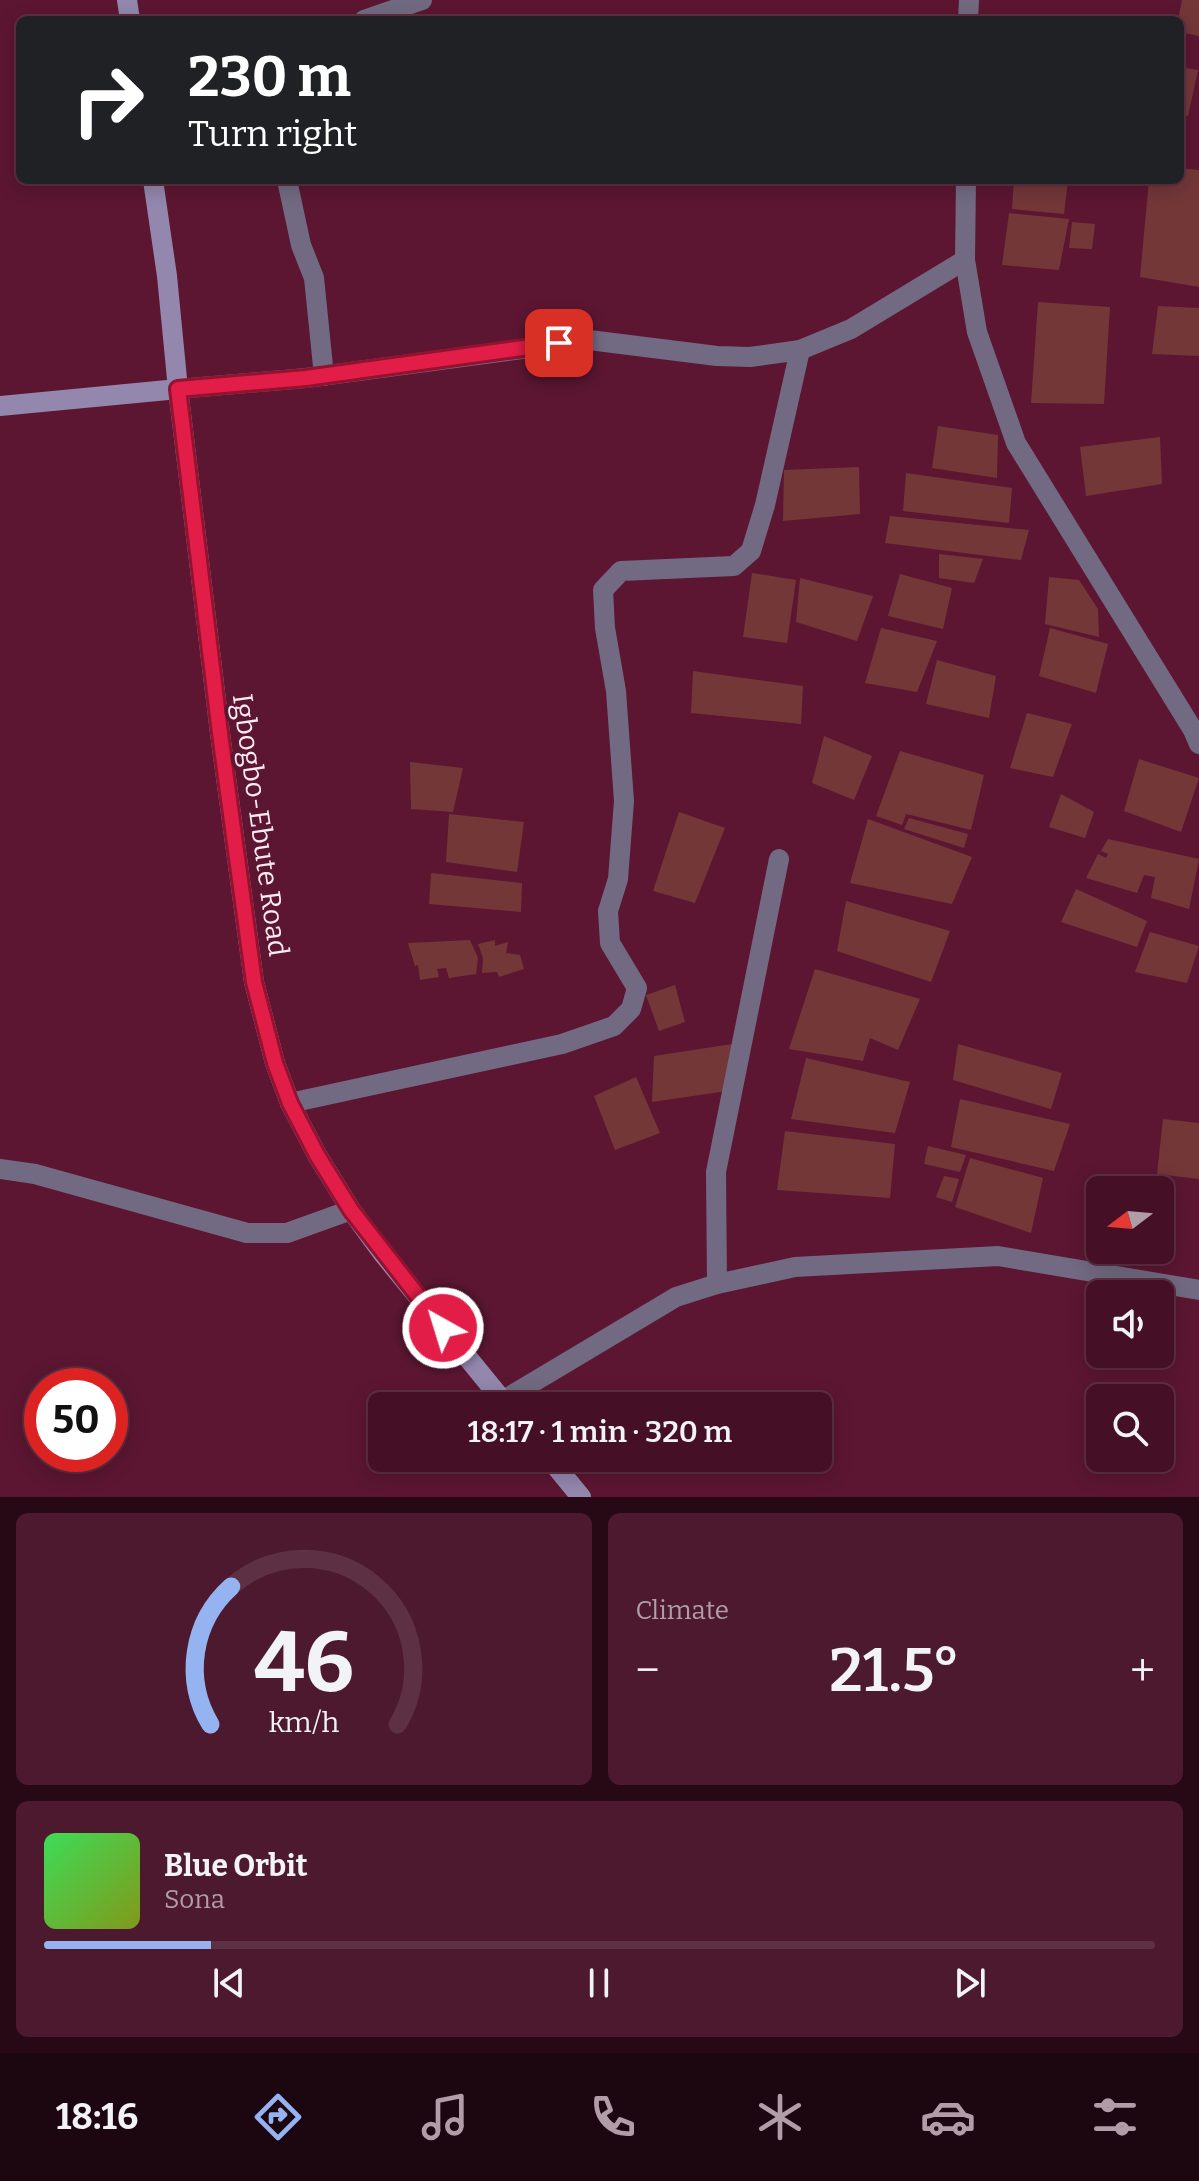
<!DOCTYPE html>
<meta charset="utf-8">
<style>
:root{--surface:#451026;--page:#4c192e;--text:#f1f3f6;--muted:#b09da7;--line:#5d3043;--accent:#95b2f1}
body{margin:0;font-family:Bitter,serif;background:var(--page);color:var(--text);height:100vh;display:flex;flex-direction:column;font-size:30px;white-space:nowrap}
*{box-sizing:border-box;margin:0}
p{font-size:26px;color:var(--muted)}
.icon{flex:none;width:44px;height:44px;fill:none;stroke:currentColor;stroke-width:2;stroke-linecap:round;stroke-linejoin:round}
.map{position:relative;height:1497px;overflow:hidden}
.drawer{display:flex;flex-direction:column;gap:16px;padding:16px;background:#260915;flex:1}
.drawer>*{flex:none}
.banner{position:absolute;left:16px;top:16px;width:1168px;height:168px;border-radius:12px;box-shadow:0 4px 20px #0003,0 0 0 2px var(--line);background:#202124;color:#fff;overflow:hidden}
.needle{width:52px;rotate:254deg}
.buttons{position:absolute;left:1086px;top:1176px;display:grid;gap:16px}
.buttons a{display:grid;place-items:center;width:88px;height:88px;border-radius:12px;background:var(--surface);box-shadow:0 4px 20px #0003,0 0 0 2px var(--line);font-size:40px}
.speed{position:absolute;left:24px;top:1368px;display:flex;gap:16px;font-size:40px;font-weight:700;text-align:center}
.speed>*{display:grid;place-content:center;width:104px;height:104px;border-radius:50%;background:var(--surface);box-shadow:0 4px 20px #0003,0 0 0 2px var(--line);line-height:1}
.speed .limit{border:12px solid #d22;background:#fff;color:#111}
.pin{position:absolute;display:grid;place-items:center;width:68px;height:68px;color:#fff;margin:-34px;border-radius:16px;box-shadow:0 4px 12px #0006}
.me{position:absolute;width:88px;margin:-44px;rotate:321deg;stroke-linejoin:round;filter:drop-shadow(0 0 6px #0008)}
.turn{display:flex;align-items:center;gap:28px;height:168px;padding:0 40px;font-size:36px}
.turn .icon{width:104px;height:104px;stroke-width:2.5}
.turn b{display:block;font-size:56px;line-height:68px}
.big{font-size:60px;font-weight:600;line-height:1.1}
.drawer .tile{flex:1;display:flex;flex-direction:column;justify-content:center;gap:12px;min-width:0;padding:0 28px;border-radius:12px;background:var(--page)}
.drawer .dial{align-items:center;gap:0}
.dial svg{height:208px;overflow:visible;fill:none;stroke:var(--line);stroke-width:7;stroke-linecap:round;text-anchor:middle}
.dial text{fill:var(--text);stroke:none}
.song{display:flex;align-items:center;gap:24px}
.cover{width:96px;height:96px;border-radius:12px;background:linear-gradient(135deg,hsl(130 70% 55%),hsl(70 70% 35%))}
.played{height:8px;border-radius:4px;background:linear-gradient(90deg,var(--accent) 15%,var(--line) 15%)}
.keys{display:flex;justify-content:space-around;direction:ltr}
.heat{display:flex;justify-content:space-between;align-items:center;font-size:44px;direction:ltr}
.drawer .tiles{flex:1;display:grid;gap:16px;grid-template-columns:1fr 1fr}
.tile:last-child{grid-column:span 2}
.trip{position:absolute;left:368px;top:1392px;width:464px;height:80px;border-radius:12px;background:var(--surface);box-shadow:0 4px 20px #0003,0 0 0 2px var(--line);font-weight:600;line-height:80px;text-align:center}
.menu{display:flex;height:128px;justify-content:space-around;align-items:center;background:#1c060f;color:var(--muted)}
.menu .icon{width:56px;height:56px}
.menu .on{color:var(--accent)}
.menu b{font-size:36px;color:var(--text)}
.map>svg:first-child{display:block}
.building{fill:#733738}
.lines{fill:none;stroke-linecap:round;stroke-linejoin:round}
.minor{stroke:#726a82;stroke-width:20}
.tertiary{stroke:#726a82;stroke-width:20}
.secondary{stroke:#9387ad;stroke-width:20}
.route-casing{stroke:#92132f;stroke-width:20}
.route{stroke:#e11d48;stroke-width:14}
.labels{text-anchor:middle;stroke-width:8;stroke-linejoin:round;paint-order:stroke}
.street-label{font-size:28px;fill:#feecf0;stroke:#5c1632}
</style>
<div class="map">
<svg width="1199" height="1497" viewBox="0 0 1199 1497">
<rect width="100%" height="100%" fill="#5c1632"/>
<g class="building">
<path d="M1182,0H1199V36L1180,32L1178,20Z"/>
<path d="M1180,67L1198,70L1188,116L1180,115Z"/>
<path d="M1180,168L1199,170V287L1140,277L1149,180H1180Z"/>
<path d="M1014,180H1068L1064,214L1012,209Z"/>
<path d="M1009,213L1069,219L1059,270L1002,265Z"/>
<path d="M1072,222L1095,224L1092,249L1069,248Z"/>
<path d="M1038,302L1110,307L1104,404L1031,403Z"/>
<path d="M1158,306L1199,308V356L1152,354Z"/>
<path d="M938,426L998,435L997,478L932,468Z"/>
<path d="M1160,437L1162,484L1086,496L1080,447Z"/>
<path d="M859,467L860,514L783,521L784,470Z"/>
<path d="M906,473L1012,488L1009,523L903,511Z"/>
<path d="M890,516L1029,530L1021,560L885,543Z"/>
<path d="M939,554L983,559L974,583L939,578Z"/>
<path d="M752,573L796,580L787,643L743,637Z"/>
<path d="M900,574L952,588L943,629L888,616Z"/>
<path d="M1049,577L1079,580L1098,609L1099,637L1045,624Z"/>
<path d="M800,578L873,596L857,641L796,622Z"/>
<path d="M881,628L937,641L917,692L865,683Z"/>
<path d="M1050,628L1108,644L1096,693L1039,676Z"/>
<path d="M937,660L996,676L989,718L926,704Z"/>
<path d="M693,671L803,686L801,724L691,713Z"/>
<path d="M1027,713L1072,724L1053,777L1010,768Z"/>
<path d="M824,736L872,756L854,800L812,783Z"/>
<path d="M900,751L984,775L971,830L906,814L902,825L876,816Z"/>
<path d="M1139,759L1199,778L1181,832L1124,811Z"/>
<path d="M410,762L463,768L453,812L411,809Z"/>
<path d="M1061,794L1094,812L1085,838L1049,827Z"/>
<path d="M679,812L725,828L695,903L653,891Z"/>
<path d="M449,814L524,822L517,872L446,862Z"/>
<path d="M909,818L968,834L964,848L904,829Z"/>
<path d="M868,819L972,857L952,904L850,883Z"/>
<path d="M1108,839L1199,859L1189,909L1151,898L1155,877L1144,875L1137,893L1086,878L1098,854L1106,858L1108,854L1101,851Z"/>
<path d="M431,873L522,883L521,912L429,904Z"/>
<path d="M1076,889L1147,921L1137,947L1061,922Z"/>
<path d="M846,901L950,931L931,982L837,951Z"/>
<path d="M1150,932L1199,946L1187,983L1135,972Z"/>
<path d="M470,940L478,958L476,974L449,978L446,968L437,969L439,977L420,980L418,965L415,966L408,943Z"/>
<path d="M495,940V946L508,942L506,953L520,955L524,969L499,977L497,972L482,973L483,958L478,944Z"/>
<path d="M815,969L920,999L898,1050L870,1038L863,1061L789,1049Z"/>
<path d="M675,985L685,1022L659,1031L646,995Z"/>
<path d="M732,1044L727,1091L652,1102L654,1056Z"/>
<path d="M958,1044L1062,1073L1051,1109L953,1080Z"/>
<path d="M806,1058L910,1082L895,1133L791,1119Z"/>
<path d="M636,1077L660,1133L615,1150L594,1096Z"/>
<path d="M960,1099L1070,1124L1054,1171L951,1147Z"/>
<path d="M1163,1119L1199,1123V1179L1157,1174Z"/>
<path d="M785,1131L895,1144L890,1198L777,1190Z"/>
<path d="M928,1146L966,1155L960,1172L924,1164Z"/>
<path d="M970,1158L1043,1178L1031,1233L955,1207Z"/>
<path d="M944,1176L959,1179L952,1202L936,1197Z"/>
</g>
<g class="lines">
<g class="minor">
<path d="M364,20L422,0"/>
<path d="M287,180L301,245L314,278L324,376"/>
<path d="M178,389L306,378L589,340L717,356L750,357L800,350L851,329L965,260"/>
<path d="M290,1103L562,1044L614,1026L631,1009L637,988L610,943L608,911L618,879L624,801L616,691L605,628L603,590L621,571L734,566L751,551L765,505L800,350"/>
<path d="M0,1169L35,1174L247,1233H287L351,1210"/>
<path d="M717,1284L716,1172L779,859"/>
<path d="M502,1401L676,1297L717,1284L795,1267L998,1256L1199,1290"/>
</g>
<g class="tertiary">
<path d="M968,20L969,0"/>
<path d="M966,180L965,260L977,332L1016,443L1193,730L1199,744"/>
</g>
<g class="secondary">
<path d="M127,0L130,20"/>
<path d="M153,180L167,276L178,389L221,741L254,982L275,1063L290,1103L317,1155L351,1210L384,1255L507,1406"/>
<path d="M0,406L178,389"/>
<path d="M549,1458L581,1497"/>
</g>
</g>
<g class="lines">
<g class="route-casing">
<path id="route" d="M443,1328L351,1210L317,1155L290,1103L275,1063L254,982L221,741L178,389L306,378L559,343"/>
</g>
<use href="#route" class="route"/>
</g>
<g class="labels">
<g class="street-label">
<text transform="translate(261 825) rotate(82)" y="10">Igbogbo-Ebute Road</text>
</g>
</g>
</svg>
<div class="buttons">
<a><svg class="needle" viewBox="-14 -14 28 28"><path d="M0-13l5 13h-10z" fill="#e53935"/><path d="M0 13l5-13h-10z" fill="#b09da7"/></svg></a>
<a><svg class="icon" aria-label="sound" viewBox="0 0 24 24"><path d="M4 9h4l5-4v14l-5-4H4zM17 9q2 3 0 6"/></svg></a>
<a><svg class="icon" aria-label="search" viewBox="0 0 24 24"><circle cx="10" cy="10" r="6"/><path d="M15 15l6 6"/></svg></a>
</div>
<div class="speed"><div class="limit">50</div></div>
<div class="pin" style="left:559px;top:343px;background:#d93025"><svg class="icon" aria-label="arrive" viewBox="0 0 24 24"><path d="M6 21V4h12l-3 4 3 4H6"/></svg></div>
<svg class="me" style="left:443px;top:1328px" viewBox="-20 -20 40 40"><circle r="17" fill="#e11d48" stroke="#fff" stroke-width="3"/><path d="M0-11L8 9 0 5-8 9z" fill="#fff"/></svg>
<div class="trip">18:17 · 1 min · 320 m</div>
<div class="banner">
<div class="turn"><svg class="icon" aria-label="right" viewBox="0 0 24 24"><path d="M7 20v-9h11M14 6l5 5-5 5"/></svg><div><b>230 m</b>Turn right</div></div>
</div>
</div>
<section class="drawer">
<div class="tiles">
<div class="tile dial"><svg viewBox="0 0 100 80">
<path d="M14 69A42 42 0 1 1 86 69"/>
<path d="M14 69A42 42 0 0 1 22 16" stroke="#95b2f1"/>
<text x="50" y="56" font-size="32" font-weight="700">46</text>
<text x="50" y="72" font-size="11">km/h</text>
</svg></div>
<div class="tile"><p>Climate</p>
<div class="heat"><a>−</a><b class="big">21.5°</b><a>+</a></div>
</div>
<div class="tile">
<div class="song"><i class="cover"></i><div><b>Blue Orbit</b><p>Sona</p></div></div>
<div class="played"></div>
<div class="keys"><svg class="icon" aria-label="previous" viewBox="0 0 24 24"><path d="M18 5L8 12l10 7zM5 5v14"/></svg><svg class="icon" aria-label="pause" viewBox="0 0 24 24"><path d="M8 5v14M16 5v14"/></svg><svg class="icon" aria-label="next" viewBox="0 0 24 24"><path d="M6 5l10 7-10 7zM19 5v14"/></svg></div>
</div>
</div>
</section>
<nav class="menu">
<b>18:16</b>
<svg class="icon on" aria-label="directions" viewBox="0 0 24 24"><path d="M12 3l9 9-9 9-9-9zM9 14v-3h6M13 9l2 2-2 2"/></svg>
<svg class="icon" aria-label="music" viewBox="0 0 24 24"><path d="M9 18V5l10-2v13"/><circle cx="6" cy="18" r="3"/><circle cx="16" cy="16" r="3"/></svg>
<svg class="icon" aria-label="phone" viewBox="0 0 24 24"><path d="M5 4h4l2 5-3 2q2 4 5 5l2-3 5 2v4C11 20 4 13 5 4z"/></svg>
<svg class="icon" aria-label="climate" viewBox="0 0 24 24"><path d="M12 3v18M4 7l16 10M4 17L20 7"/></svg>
<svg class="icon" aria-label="car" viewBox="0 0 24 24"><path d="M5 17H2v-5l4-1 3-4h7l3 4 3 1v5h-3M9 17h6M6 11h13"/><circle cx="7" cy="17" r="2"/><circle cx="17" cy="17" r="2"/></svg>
<svg class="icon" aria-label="filters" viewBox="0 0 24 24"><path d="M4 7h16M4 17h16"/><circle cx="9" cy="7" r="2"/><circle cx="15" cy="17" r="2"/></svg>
</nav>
